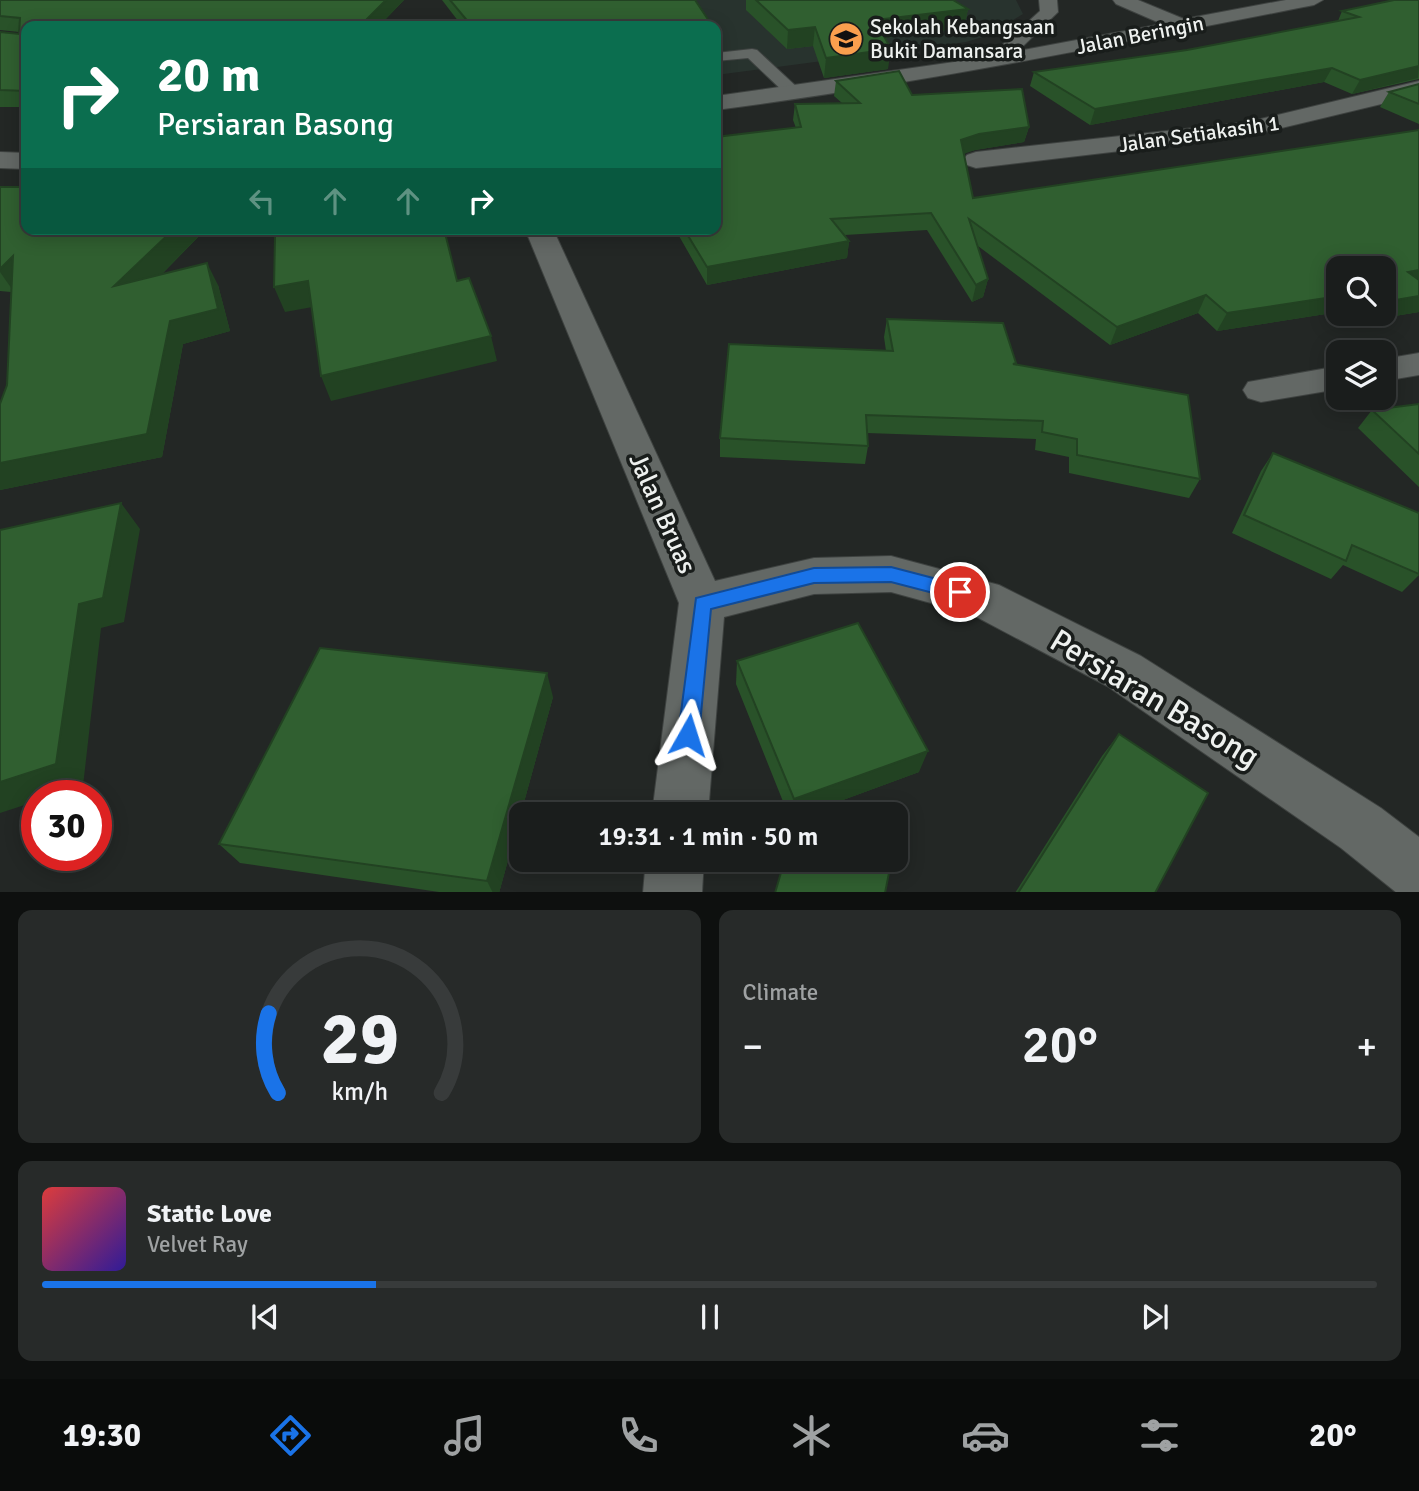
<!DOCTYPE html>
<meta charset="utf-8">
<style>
:root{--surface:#1a1d1c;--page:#272a29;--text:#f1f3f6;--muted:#9fa2a3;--line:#383b3b;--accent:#1a73e8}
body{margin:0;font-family:Signika,sans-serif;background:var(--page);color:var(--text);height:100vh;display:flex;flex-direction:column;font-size:26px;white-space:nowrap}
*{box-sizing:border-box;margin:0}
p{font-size:23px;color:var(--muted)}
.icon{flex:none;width:38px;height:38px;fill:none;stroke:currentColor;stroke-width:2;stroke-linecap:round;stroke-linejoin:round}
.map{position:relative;height:892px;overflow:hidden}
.drawer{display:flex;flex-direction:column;gap:18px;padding:18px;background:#0e100f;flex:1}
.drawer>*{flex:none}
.guide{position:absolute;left:21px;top:21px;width:700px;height:214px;border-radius:14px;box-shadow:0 4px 18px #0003,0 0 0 2px var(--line);background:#0b6e4f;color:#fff;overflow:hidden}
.fabs{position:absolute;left:1326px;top:256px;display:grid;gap:14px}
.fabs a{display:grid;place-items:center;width:70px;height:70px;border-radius:14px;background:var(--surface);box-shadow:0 4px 18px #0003,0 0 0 2px var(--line);font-size:35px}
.speed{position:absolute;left:21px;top:780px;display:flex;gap:14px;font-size:35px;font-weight:700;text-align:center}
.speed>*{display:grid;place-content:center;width:91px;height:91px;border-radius:50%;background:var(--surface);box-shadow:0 4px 18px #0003,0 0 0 2px var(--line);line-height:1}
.speed .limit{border:10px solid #d22;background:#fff;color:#111}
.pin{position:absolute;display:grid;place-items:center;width:60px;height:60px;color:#fff;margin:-30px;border:4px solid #fff;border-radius:50%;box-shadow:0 2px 7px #0007}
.me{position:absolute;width:77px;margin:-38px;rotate:6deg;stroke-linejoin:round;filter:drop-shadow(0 0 5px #0008)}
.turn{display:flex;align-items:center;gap:24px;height:147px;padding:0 21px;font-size:32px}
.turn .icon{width:91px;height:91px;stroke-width:2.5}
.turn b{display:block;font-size:49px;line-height:60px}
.lanes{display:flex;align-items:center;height:66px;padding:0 21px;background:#0003;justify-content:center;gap:35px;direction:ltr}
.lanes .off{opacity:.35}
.big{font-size:52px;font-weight:600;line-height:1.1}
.drawer .tile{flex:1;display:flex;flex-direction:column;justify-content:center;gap:10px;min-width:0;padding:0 24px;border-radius:14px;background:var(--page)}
.drawer .dial{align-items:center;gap:0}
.dial svg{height:182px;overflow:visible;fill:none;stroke:var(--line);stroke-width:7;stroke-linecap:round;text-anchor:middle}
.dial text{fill:var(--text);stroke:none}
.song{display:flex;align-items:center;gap:21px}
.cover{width:84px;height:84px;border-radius:10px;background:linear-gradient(135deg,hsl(0 70% 55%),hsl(250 70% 35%))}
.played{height:7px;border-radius:4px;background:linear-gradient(90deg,var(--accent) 25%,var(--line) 25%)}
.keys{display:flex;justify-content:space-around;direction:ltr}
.heat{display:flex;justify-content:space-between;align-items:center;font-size:38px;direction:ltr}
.drawer .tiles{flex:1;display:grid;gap:18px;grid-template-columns:1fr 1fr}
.tile:last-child{grid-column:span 2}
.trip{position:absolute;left:509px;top:802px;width:399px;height:70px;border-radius:14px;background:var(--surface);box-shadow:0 4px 18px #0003,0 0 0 2px var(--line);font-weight:600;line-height:70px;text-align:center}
.tab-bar{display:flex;height:112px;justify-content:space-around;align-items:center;background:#0a0c0b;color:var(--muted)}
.tab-bar .icon{width:49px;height:49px}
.tab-bar .selected{color:var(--accent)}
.tab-bar b{font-size:32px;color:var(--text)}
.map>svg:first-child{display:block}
.built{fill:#28332e}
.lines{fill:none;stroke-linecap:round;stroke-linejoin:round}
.service-casing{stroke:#3e4240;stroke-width:2}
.minor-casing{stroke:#3e4240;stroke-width:2}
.tertiary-casing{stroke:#3e4240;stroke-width:2}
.service{fill:#636865;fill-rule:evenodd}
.minor{fill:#636865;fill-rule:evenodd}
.tertiary{fill:#636865;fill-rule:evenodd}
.wall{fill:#295229;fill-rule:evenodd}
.shaded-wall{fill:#224222}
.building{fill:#305f30;stroke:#224222;stroke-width:2}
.route{fill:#1a73e8;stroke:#114b97;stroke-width:2}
.labels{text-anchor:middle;stroke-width:7;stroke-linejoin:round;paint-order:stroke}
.far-poi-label{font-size:21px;fill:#eef1ef;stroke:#191d1b;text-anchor:start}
.far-street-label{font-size:21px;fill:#eef1ef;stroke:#191d1b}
.street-label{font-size:26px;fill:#eef1ef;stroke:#191d1b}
.near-street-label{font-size:32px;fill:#eef1ef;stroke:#191d1b}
</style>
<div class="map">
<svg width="1419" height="893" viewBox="0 0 1419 893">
<rect width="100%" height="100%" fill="#232725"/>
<path class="built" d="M548,0H1016L1023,14L986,36L966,42L716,75V26H511Z"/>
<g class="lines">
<g class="service-casing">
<path id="service" d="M752,49L757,50L799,89L801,92L799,95H787L748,58L716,61V53Z"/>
</g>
<g class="minor-casing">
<g id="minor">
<path d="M1419,81V95L1248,136L976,168L967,165L963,160L967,155L976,152L1248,122Z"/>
<path d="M525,229H553L715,581L814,558L891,556L999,585L1141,656L1381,808L1419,837V893H1397L1341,848L1107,686L971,614L891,592L814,594L724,617L708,814H652L679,603Z"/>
<path d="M1419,353V375L1384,381V359Z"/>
<path d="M1339,366V389L1261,402L1248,398L1243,390L1248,382Z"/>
<path d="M646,859H704L702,893H643Z"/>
</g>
</g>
<g class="tertiary-casing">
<g id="tertiary">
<path d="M1039,0H1057L1058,12L1018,51L1162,24L1116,4L1113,0H1138L1184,19L1286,0H1323L1314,5C1116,44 917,84 716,110V96L989,57L1040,11Z"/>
<path d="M0,152L26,153V169L0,168Z"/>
</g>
</g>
<use href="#service" class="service"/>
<use href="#minor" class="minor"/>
<use href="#tertiary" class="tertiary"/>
</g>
<g class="wall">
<path d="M0,0H404L379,26H26V107H0V32L19,34V32L0,30Z"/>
<path d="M442,0H695L709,26H462Z"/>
<path d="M746,0H953L968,9L964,28L885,38L888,69L824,78L813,46L787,49L746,10Z"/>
<path d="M1419,0V79L1352,94L1324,82L1090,125L1030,86L1034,72L1187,50L1338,21L1342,11Z"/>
<path d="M899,71L912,95L1022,89L1029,127L1024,142L975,150L964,153L973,198L1419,130V312L1346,324L1332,313L1217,331L1198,313L1110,345L978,246L988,279L983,297L972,302L927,230L845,235L849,241L847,258L707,285L675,229H716V137L796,128L793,120L795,104L842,103L834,96L836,81ZM1339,268H1384V313H1339Z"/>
<path d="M1419,84V124L1380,107L1389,92Z"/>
<path d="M0,187L206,229L162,274L218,285L230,331L183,344L162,457L0,490V404L7,385L11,292L0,291Z"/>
<path d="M887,319L1015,365L1200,479L1189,498L1069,473V457L1035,450L1036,439L867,433L868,446L865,464L720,457V438L886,351L884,337Z"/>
<path d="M1419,404V487L1358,428L1372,410Z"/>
<path d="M1273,453L1419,513V575L1402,592L1343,565L1331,579L1232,533L1261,471Z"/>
<path d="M737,661L919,772L805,814H788L736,684Z"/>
<path d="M553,697L499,893H446L240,863L219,844Z"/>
<path d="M1119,734L1155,893H1015L1102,756Z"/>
</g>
<g class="shaded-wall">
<path d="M386,0H404L379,26H360Z"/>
<path d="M968,9L964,28L873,39L875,20Z"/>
<path d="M709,21V26H663Z"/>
<path d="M815,27L813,46L787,49L788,30Z"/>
<path d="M891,49L888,69L824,78L826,58Z"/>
<path d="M1419,66L1418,78L1352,94L1360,80Z"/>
<path d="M1332,68L1324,82L1090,125L1095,109Z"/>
<path d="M1029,127L1024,142L975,150L958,156L961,140L979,134Z"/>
<path d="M174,229H206L128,308L114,286Z"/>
<path d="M849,241L847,258L707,285V267Z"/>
<path d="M13,256L14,292L0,272V269Z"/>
<path d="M207,263L218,285L230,331L183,344L162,457L0,490V463Z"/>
<path d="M1419,270V285L1408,272Z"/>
<path d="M988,279L983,297L972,302L976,285Z"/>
<path d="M308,281L318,306L285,312L274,287Z"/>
<path d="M1206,295L1198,313L1110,345L1117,327Z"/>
<path d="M1339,296V303L1332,313L1217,331L1227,313Z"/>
<path d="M1419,296V312L1346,324L1353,313H1384V302Z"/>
<path d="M491,336L497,361L331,401L321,376Z"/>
<path d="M121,503L140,529L124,622L101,628L83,786L51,796H37V801L0,813V782Z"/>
<path d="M547,673L553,697L499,893H493L487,881Z"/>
<path d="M928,751L919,772L805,814H791L794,799Z"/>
</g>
<g class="building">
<path d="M0,0H386L360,26H26V91L0,90V32L19,34L20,18L0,16Z"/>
<path d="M450,0H695L709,21L663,26H468L470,24Z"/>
<path d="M756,0H953L968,9L875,20L891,49L826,58L815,27L788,30Z"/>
<path d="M1394,0H1419V66L1360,80L1332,68L1095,109L1034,72L1187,50L1359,17L1342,11Z"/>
<path d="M899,71L912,95L1022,89L1029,127L979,134L961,140L973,198L1419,130V270L1408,272L1419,280V296L1384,302V268H1339V296L1227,313L1206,295L1117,327L969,219L988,279L976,285L931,213L831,219L849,241L707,267L684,229H716V137L801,127L795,104L860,103L836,81Z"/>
<path d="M1419,84V104L1389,92Z"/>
<path d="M0,187H26V229H174L114,286L207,263L218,309L170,321L147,434L0,463V404L7,385L13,256L0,269Z"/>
<path d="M317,229H444L457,281L469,278L491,336L321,376L308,281L274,287L275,236Z"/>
<path d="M887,319L1003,323L1016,363L1013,364L1188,395L1200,479L1077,455V439L1042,432L1043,421L866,415L868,446L720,438L729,344L893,351Z"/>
<path d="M1419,404V454L1372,410Z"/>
<path d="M1273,453L1419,513V574L1352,545L1346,561L1244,515Z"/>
<path d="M121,503L103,598L79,604L56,764L0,782V530Z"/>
<path d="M858,623L928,751L794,799L737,661Z"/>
<path d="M320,648L547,673L487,881L219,844Z"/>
<path d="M1119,734L1208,793L1155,893H1018Z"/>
<path d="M785,859H852L889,873L885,893H775Z"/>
</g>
<path class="route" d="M891,567L960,585L967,587L969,592L967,598L960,600L891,582L814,583L711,609L699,735L696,742L688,745L681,742L678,735L696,598L814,568Z"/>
<defs>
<g id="school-disc" transform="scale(1.75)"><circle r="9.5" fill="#fa9f4e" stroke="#191d1b"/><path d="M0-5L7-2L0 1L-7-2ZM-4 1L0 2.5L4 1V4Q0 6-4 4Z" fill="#111"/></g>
</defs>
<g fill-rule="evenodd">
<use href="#school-disc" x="846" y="39"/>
</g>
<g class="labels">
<g class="far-poi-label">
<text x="870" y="34">Sekolah Kebangsaan<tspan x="870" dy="24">Bukit Damansara</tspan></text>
</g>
<g class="far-street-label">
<text transform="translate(1140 35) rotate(-11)" y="7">Jalan Beringin</text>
<text transform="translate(1199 134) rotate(-8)" y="7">Jalan Setiakasih 1</text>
</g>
<g class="street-label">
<text transform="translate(663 513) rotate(66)" y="9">Jalan Bruas</text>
</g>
<g class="near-street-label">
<text transform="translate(1155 698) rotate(31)" y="11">Persiaran Basong</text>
</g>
</g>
</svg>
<div class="fabs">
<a><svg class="icon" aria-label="search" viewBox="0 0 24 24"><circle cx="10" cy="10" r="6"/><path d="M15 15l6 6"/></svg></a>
<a><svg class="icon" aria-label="layers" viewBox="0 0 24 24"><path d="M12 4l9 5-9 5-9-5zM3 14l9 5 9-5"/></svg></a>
</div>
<div class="speed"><div class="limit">30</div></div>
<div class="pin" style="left:960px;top:592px;background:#d93025"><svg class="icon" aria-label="arrive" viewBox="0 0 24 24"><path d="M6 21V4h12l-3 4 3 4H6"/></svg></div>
<svg class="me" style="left:688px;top:735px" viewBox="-20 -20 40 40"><path d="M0-17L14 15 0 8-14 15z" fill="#1a73e8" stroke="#fff" stroke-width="4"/></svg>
<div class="trip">19:31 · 1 min · 50 m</div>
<div class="guide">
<div class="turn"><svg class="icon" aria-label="right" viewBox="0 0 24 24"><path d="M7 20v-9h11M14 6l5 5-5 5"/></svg><div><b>20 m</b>Persiaran Basong</div></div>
<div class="lanes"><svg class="icon off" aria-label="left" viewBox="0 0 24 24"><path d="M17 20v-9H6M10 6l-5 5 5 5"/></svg><svg class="icon off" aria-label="ahead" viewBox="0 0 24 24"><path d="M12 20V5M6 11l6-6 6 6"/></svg><svg class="icon off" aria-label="ahead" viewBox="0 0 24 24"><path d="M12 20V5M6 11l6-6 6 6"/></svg><svg class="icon" aria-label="right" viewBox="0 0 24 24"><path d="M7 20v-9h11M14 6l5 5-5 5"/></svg></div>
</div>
</div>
<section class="drawer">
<div class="tiles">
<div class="tile dial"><svg viewBox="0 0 100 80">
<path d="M14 69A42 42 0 1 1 86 69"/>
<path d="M14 69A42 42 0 0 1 10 34" stroke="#1a73e8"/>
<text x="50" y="56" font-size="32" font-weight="700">29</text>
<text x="50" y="72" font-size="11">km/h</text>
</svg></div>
<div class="tile"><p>Climate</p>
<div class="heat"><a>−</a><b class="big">20°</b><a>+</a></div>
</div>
<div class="tile">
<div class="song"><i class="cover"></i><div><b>Static Love</b><p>Velvet Ray</p></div></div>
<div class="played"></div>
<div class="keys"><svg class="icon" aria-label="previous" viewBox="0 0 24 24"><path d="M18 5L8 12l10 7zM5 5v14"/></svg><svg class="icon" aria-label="pause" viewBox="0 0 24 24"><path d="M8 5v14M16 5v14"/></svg><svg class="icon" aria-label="next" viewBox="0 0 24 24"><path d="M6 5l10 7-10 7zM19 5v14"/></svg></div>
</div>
</div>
</section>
<nav class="tab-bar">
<b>19:30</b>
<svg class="icon selected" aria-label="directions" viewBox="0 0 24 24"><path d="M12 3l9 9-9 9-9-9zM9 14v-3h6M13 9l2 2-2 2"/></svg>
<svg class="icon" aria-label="music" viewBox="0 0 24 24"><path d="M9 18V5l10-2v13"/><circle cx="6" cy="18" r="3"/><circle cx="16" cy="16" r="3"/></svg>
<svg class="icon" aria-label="phone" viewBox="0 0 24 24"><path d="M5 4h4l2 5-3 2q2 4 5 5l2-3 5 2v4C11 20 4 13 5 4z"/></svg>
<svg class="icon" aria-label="climate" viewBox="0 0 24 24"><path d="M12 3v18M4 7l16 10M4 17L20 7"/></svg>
<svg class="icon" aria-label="car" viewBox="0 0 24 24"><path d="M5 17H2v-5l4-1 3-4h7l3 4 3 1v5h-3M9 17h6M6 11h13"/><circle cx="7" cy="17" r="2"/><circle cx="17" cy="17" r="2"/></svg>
<svg class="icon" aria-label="filters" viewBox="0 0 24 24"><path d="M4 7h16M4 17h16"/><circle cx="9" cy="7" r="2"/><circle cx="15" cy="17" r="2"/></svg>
<b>20°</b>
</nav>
